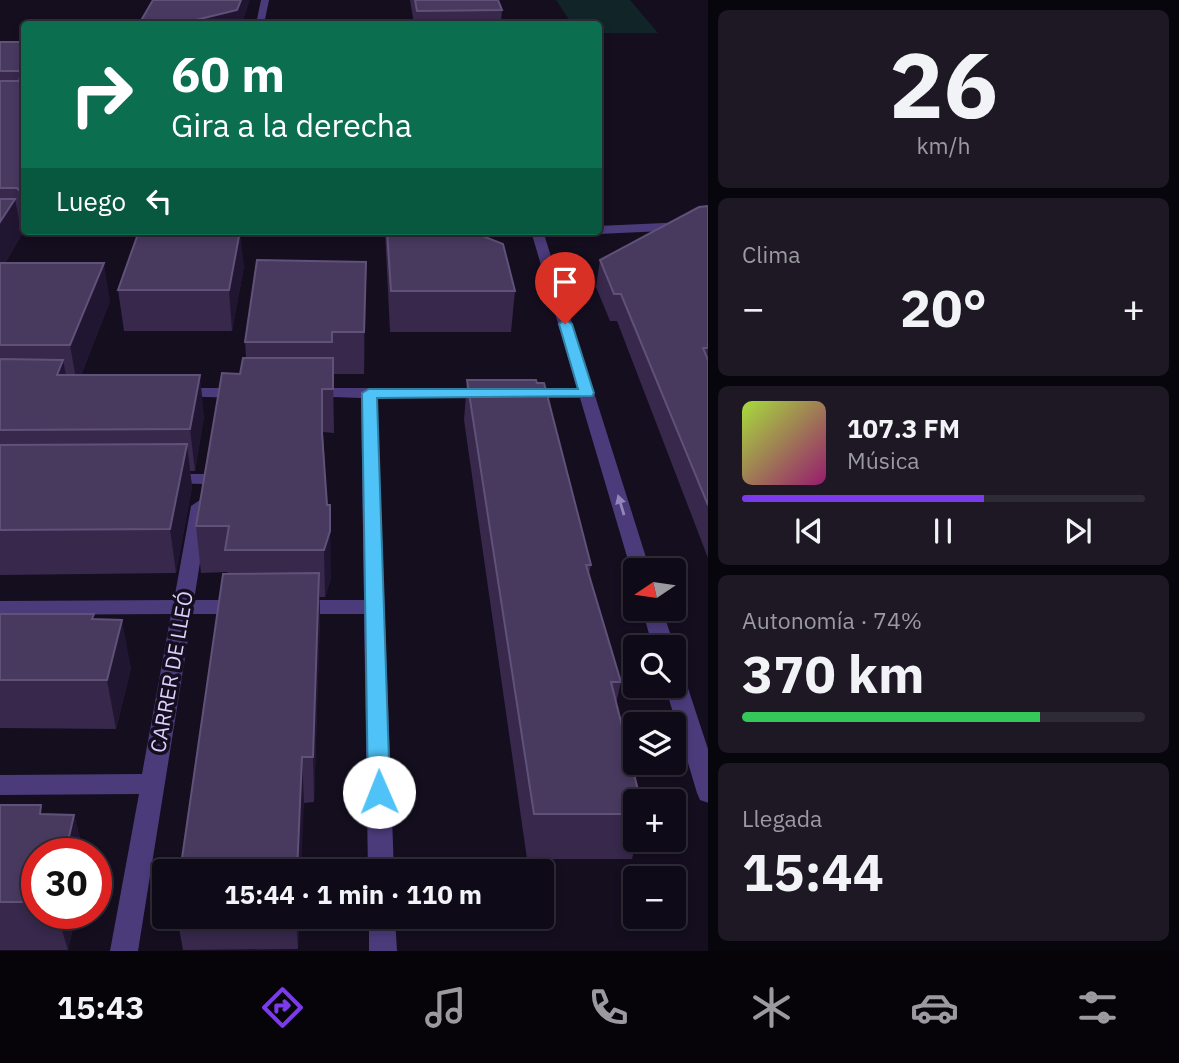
<!DOCTYPE html>
<html lang="es">
<meta charset="utf-8">
<style>
:root{--surface:#0f0a17;--page:#1d1824;--text:#f1f3f6;--muted:#9b9aa1;--line:#2f2b36;--accent:#7c3aed}
body{margin:0;font-family:"IBM Plex Sans",sans-serif;background:var(--page);color:var(--text);height:100vh;display:flex;flex-direction:column;font-size:26px;white-space:nowrap}
*{box-sizing:border-box;margin:0}
p{font-size:23px;color:var(--muted)}
.icon{flex:none;width:38px;height:38px;fill:none;stroke:currentColor;stroke-width:2;stroke-linecap:round;stroke-linejoin:round}
.map{position:relative;flex:1;overflow:hidden}
.panel{display:flex;flex-direction:column;gap:10px;padding:10px;background:#08060d;width:471px}
.panel>*{flex:none}
.guide{position:absolute;left:21px;top:21px;width:581px;height:214px;border-radius:7px;box-shadow:0 4px 10px #0003,0 0 0 2px var(--line);background:#0b6e4f;color:#fff;overflow:hidden}
.needle{width:46px;rotate:257deg}
.fabs{position:absolute;left:623px;top:558px;display:grid;gap:14px}
.fabs a{display:grid;place-items:center;width:63px;height:63px;border-radius:7px;background:var(--surface);box-shadow:0 4px 10px #0003,0 0 0 2px var(--line);font-size:35px}
.speed{position:absolute;left:21px;top:838px;display:flex;gap:14px;font-size:35px;font-weight:700;text-align:center}
.speed>*{display:grid;place-content:center;width:91px;height:91px;border-radius:50%;background:var(--surface);box-shadow:0 4px 10px #0003,0 0 0 2px var(--line);line-height:1}
.speed .limit{border:10px solid #d22;background:#fff;color:#111}
.pin{position:absolute;display:grid;place-items:center;width:60px;height:60px;color:#fff;margin:-72px -30px;border-radius:50% 50% 50% 0;rotate:-45deg;box-shadow:0 0 7px #0007}
.pin .icon{rotate:45deg}
.me{position:absolute;width:77px;margin:-38px;rotate:359deg;stroke-linejoin:round;filter:drop-shadow(0 0 5px #0008)}
.turn{display:flex;align-items:center;gap:24px;height:147px;padding:0 35px;font-size:32px}
.turn .icon{width:91px;height:91px;stroke-width:2.5}
.turn b{display:block;font-size:49px;line-height:60px}
.then{display:flex;align-items:center;height:66px;padding:0 35px;background:#0003;gap:14px;font-size:26px}
.big{font-size:52px;font-weight:800;line-height:1.1}
.panel .card{flex:1;display:flex;flex-direction:column;justify-content:center;gap:10px;min-width:0;padding:0 24px;border-radius:10px;background:var(--page)}
.panel .dial{align-items:center;gap:0}
.dial b{font-size:91px;line-height:1}
.song{display:flex;align-items:center;gap:21px}
.cover{width:84px;height:84px;border-radius:10px;background:linear-gradient(135deg,hsl(80 70% 55%),hsl(320 70% 35%))}
.played{height:7px;border-radius:4px;background:linear-gradient(90deg,var(--accent) 60%,var(--line) 60%)}
.keys{display:flex;justify-content:space-around;direction:ltr}
.heat{display:flex;justify-content:space-between;align-items:center;font-size:38px;direction:ltr}
.charge{height:10px;border-radius:5px;background:linear-gradient(90deg,#34c759 74%,var(--line) 0)}
.trip{position:absolute;left:152px;top:859px;width:402px;height:70px;border-radius:7px;background:var(--surface);box-shadow:0 4px 10px #0003,0 0 0 2px var(--line);font-weight:800;line-height:70px;text-align:center}
.tabs{display:flex;height:112px;justify-content:space-around;align-items:center;background:#060409;color:var(--muted)}
.tabs .icon{width:49px;height:49px}
.tabs .current{color:var(--accent)}
.tabs b{font-size:32px;color:var(--text)}
main{display:flex;flex:1;min-height:0}
.map>svg:first-child{display:block}
.green{fill:#112428}
.lines{fill:none;stroke-linecap:round;stroke-linejoin:round}
.service{fill:#4b3b7b;fill-rule:evenodd}
.minor{fill:#4b3b7b;fill-rule:evenodd}
.tertiary{fill:#4b3b7b;fill-rule:evenodd}
.wall{fill:#37284c}
.shaded-wall{fill:#211632}
.building{fill:#48395f;stroke:#605178;stroke-width:2}
.oneway{fill:#9484bc}
.route{fill:#4fc3f7;stroke:#337fa1;stroke-width:2}
.labels{text-anchor:middle;stroke-width:7;stroke-linejoin:round;paint-order:stroke}
.near-street-label{font-size:21px;fill:#ddcefc;stroke:#140e1f}
</style>
<main>
<div class="map">
<svg width="709" height="951" viewBox="0 0 709 951">
<rect width="100%" height="100%" fill="#140e1f"/>
<path class="green" d="M556,0H630L658,33H599L598,24H572Z"/>
<g class="lines">
<path class="service" d="M261,0H269L264,24H256Z"/>
<g class="minor">
<path d="M531,231H543L650,570H635V575L631,570L580,398H525L517,393L525,388H577Z"/>
<path d="M178,388H241L249,393L241,398L172,396L170,393Z"/>
<path d="M311,388H490L498,393L490,398H377L394,872H368L364,614H297L290,612L287,607L290,602L297,600H364L361,398L305,396L303,393Z"/>
<path d="M169,474H204L213,479L204,484L163,483L160,479L163,475Z"/>
<path d="M200,500L209,506L194,600H241L248,602L251,607L248,612L241,614H192L138,951H110L139,794L0,795V775L142,774L171,614L0,615V601L174,600L191,506Z"/>
<path d="M642,609H662L675,648L674,649L653,648Z"/>
<path d="M674,671L682,673L685,679L709,752V803L700,800L697,793L665,686H674Z"/>
<path d="M369,917H395L397,951H369Z"/>
</g>
<g class="tertiary">
<path d="M709,221V229L598,234L593,231H598V226Z"/>
<path d="M0,224L24,225V231H29L0,232Z"/>
</g>
</g>
<g class="wall">
<path d="M410,0H498L502,10L501,24H414Z"/>
<path d="M0,42H24V223L20,222L22,234L5,263L110,301L81,375L204,416L195,471H190L192,487L176,573L0,575Z"/>
<path d="M708,206V558L617,321H610L596,287L600,260Z"/>
<path d="M385,231H470L515,291L511,332H390Z"/>
<path d="M366,262L364,374H333L334,433L323,432L331,578L325,597H319L320,617L314,802L304,803L227,572L201,573L196,526L246,358L245,342Z"/>
<path d="M244,266L232,331H124L118,290Z"/>
<path d="M467,380L591,565L589,574L621,682L616,704L635,802V840H637L632,859H527L464,420Z"/>
<path d="M0,614L95,620L131,668L116,729L0,728Z"/>
<path d="M0,805L44,814L74,815L84,854H37V914H76L68,950H0Z"/>
<path d="M177,917H299L298,949L183,950Z"/>
</g>
<g class="shaded-wall">
<path d="M241,0H250L242,24H193L196,20Z"/>
<path d="M24,184V215L20,191Z"/>
<path d="M15,199L22,234L0,271V222Z"/>
<path d="M240,231L244,266L232,331L229,290Z"/>
<path d="M366,262V302L364,374V332Z"/>
<path d="M104,263L110,301L77,385L70,345Z"/>
<path d="M63,360L71,401L57,375Z"/>
<path d="M200,375L204,416L195,471L190,429Z"/>
<path d="M187,444L192,487L176,573L170,529Z"/>
<path d="M330,505L331,578L325,597L324,550Z"/>
<path d="M319,573L320,617L314,802L313,757Z"/>
<path d="M122,620L131,668L116,729L107,680Z"/>
<path d="M302,757L304,803L301,872H297Z"/>
<path d="M74,815L84,854H65Z"/>
<path d="M57,914H76L68,950Z"/>
<path d="M296,917H299L298,949Z"/>
</g>
<g class="building">
<path d="M153,0H241L237,10L196,20L193,24H139Z"/>
<path d="M415,0H498L502,10L417,11Z"/>
<path d="M0,42H24V184L20,191L17,188H0V81H19L21,73L19,71H0Z"/>
<path d="M0,199H15L0,222Z"/>
<path d="M708,206V348H703L708,360V505L621,294H614L600,260L699,207Z"/>
<path d="M139,231H240L229,290H118Z"/>
<path d="M387,231H470L503,244L515,291H391Z"/>
<path d="M257,260L366,262L364,332H332V342H245Z"/>
<path d="M0,263H104L70,345H0Z"/>
<path d="M243,358H333V389H322V433L327,505H330V531L324,550H225L229,526H196L222,373L240,374Z"/>
<path d="M0,359L63,360L57,375H200L190,429L0,430Z"/>
<path d="M467,380H536L537,383H544L591,565H586L621,682H611L641,802H635V814H534Z"/>
<path d="M187,444L170,529L0,530V445Z"/>
<path d="M319,573L313,757H302L297,872H180L223,574Z"/>
<path d="M0,614H94L92,619L122,620L107,680H0Z"/>
<path d="M0,805H41L40,814L74,815L65,854H37V902H0Z"/>
</g>
<defs><path id="oneway-solid" d="M-6-.8H1V-3.2L6.5 0L1 3.2V.8H-6Z" transform="scale(1.75)"/></defs>
<use class="oneway" href="#oneway-solid" transform="translate(621 505) rotate(-107)"/>
<path class="route" d="M565,320L572,324L594,393L592,396L377,398L390,792L387,799L379,801L371,799L368,792L362,393L369,389H578L559,324Z"/>
<g class="labels">
<g class="near-street-label">
<text transform="translate(172 672) rotate(-80)" y="7">CARRER DE LLEÓ</text>
</g>
</g>
</svg>
<div class="fabs">
<a><svg class="needle" viewBox="-14 -14 28 28"><path d="M0-13l5 13h-10z" fill="#e53935"/><path d="M0 13l5-13h-10z" fill="#9b9aa1"/></svg></a>
<a><svg class="icon" aria-label="search" viewBox="0 0 24 24"><circle cx="10" cy="10" r="6"/><path d="M15 15l6 6"/></svg></a>
<a><svg class="icon" aria-label="layers" viewBox="0 0 24 24"><path d="M12 4l9 5-9 5-9-5zM3 14l9 5 9-5"/></svg></a>
<a>+</a>
<a>−</a>
</div>
<div class="speed"><div class="limit">30</div></div>
<div class="pin" style="left:565px;top:324px;background:#d93025"><svg class="icon" aria-label="arrive" viewBox="0 0 24 24"><path d="M6 21V4h12l-3 4 3 4H6"/></svg></div>
<svg class="me" style="left:379px;top:792px" viewBox="-20 -20 40 40"><circle r="19" fill="#fff"/><path d="M0-13L10 11 0 6-10 11z" fill="#4fc3f7"/></svg>
<div class="trip">15:44 · 1 min · 110 m</div>
<div class="guide">
<div class="turn"><svg class="icon" aria-label="right" viewBox="0 0 24 24"><path d="M7 20v-9h11M14 6l5 5-5 5"/></svg><div><b>60 m</b>Gira a la derecha</div></div>
<div class="then">Luego<svg class="icon" aria-label="left" viewBox="0 0 24 24"><path d="M17 20v-9H6M10 6l-5 5 5 5"/></svg></div>
</div>
</div>
<section class="panel">
<div class="card dial"><b>26</b><p>km/h</p></div>
<div class="card"><p>Clima</p>
<div class="heat"><a>−</a><b class="big">20°</b><a>+</a></div>
</div>
<div class="card">
<div class="song"><i class="cover"></i><div><b>107.3 FM</b><p>Música</p></div></div>
<div class="played"></div>
<div class="keys"><svg class="icon" aria-label="previous" viewBox="0 0 24 24"><path d="M18 5L8 12l10 7zM5 5v14"/></svg><svg class="icon" aria-label="pause" viewBox="0 0 24 24"><path d="M8 5v14M16 5v14"/></svg><svg class="icon" aria-label="next" viewBox="0 0 24 24"><path d="M6 5l10 7-10 7zM19 5v14"/></svg></div>
</div>
<div class="card"><p>Autonomía · 74%</p><b class="big">370 km</b><div class="charge"></div></div>
<div class="card"><p>Llegada</p><b class="big">15:44</b></div>
</section>
</main>
<nav class="tabs">
<b>15:43</b>
<svg class="icon current" aria-label="directions" viewBox="0 0 24 24"><path d="M12 3l9 9-9 9-9-9zM9 14v-3h6M13 9l2 2-2 2"/></svg>
<svg class="icon" aria-label="music" viewBox="0 0 24 24"><path d="M9 18V5l10-2v13"/><circle cx="6" cy="18" r="3"/><circle cx="16" cy="16" r="3"/></svg>
<svg class="icon" aria-label="phone" viewBox="0 0 24 24"><path d="M5 4h4l2 5-3 2q2 4 5 5l2-3 5 2v4C11 20 4 13 5 4z"/></svg>
<svg class="icon" aria-label="climate" viewBox="0 0 24 24"><path d="M12 3v18M4 7l16 10M4 17L20 7"/></svg>
<svg class="icon" aria-label="car" viewBox="0 0 24 24"><path d="M5 17H2v-5l4-1 3-4h7l3 4 3 1v5h-3M9 17h6M6 11h13"/><circle cx="7" cy="17" r="2"/><circle cx="17" cy="17" r="2"/></svg>
<svg class="icon" aria-label="filters" viewBox="0 0 24 24"><path d="M4 7h16M4 17h16"/><circle cx="9" cy="7" r="2"/><circle cx="15" cy="17" r="2"/></svg>
</nav>
